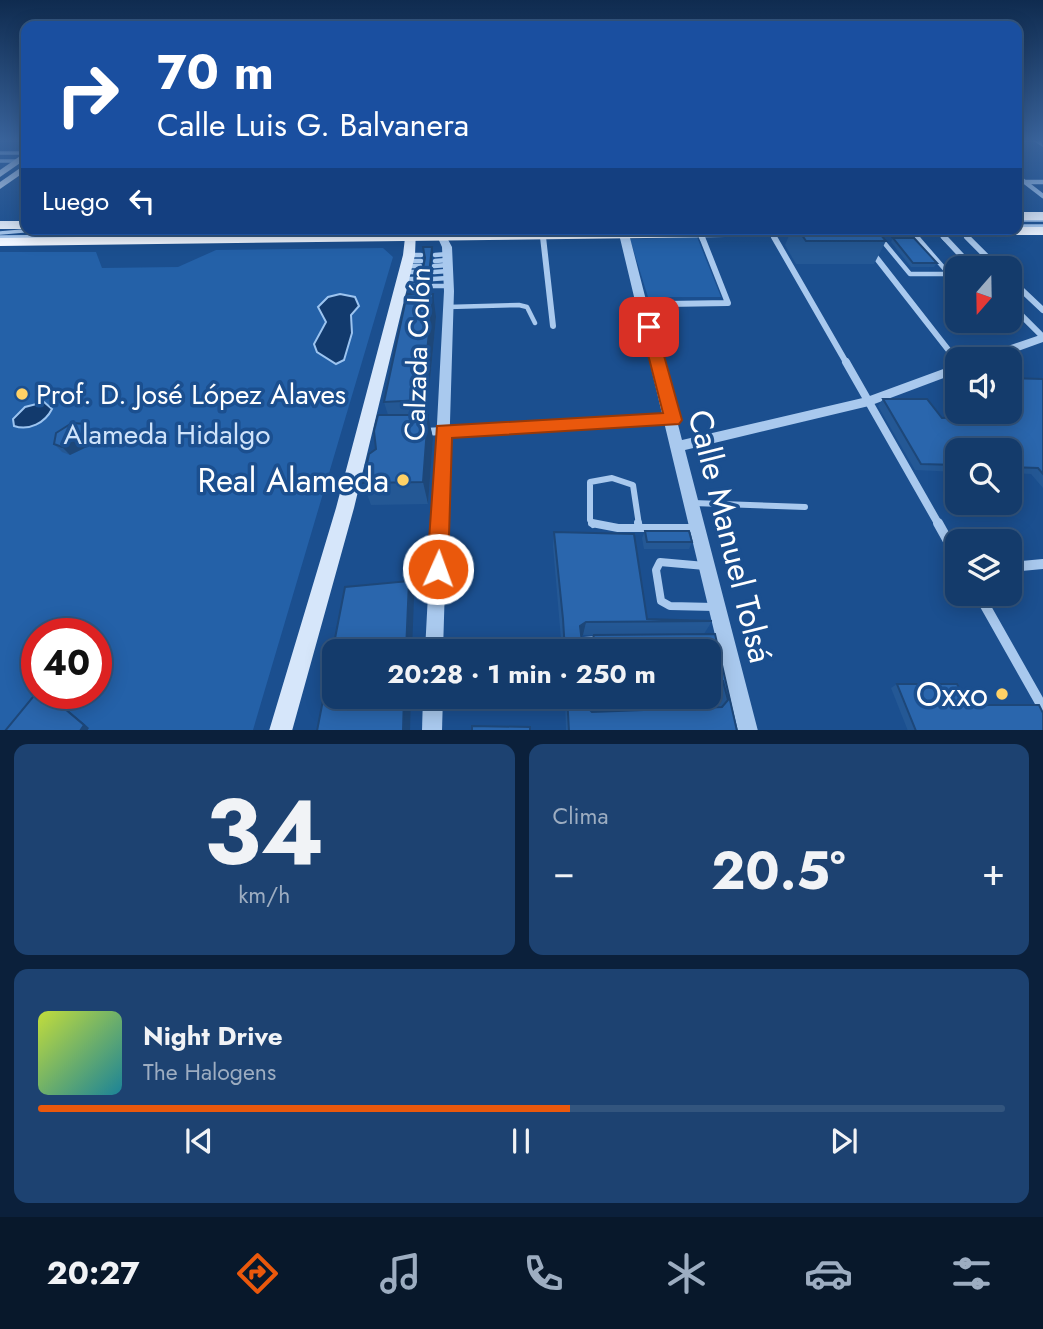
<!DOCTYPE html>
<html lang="es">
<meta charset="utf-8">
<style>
:root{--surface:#143b6b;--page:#1d4271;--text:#f1f3f6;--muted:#9dadc1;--line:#33557e;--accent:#ea580c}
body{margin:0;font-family:Jost,sans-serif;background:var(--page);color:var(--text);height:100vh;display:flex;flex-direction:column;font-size:26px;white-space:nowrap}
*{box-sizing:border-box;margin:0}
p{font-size:23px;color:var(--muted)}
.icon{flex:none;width:38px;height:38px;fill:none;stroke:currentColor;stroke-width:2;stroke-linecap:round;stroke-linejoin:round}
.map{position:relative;height:730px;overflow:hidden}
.panel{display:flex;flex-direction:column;gap:14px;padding:14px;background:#0b203b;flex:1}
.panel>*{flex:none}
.top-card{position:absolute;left:21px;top:21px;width:1001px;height:214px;border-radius:14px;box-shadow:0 4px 18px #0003,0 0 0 2px var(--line);background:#1a4fa0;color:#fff;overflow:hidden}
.needle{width:46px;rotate:200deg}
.fabs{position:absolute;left:945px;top:256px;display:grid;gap:14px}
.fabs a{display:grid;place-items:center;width:77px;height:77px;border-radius:14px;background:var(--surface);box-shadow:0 4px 18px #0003,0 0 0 2px var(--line);font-size:35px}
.speed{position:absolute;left:21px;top:618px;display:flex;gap:14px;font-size:35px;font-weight:700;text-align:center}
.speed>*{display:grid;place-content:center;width:91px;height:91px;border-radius:50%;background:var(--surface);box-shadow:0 4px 18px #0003,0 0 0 2px var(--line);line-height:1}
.speed .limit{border:10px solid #d22;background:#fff;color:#111}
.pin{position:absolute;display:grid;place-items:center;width:60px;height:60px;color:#fff;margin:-30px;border-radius:14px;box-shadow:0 4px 10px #0006}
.me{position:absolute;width:77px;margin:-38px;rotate:2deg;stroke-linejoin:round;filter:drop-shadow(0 0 5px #0008)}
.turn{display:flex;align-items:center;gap:24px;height:147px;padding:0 21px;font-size:32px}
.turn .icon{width:91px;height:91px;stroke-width:2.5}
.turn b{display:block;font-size:49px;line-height:60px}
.then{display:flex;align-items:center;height:66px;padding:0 21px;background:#0003;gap:14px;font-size:26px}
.big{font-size:52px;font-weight:700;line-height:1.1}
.panel .card{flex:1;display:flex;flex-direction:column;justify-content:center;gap:10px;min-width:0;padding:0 24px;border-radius:14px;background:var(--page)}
.panel .dial{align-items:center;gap:0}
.dial b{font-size:91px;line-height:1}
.song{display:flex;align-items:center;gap:21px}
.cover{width:84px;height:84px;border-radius:10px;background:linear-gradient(135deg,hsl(70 70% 55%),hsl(190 70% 35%))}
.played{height:7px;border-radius:4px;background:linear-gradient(90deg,var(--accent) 55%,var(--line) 55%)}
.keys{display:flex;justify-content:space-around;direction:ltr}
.heat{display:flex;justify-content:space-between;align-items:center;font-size:38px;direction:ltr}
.panel .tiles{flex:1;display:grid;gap:14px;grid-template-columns:1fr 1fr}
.card:last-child{grid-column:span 2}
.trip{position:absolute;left:322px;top:639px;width:399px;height:70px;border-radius:14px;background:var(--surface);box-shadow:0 4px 18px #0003,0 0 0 2px var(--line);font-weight:700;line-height:70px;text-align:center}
.tabs{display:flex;height:112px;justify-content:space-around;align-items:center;background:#08182b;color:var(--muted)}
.tabs .icon{width:49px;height:49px}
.tabs .active{color:var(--accent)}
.tabs b{font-size:32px;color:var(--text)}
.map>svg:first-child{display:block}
.green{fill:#2461a8;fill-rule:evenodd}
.water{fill:#123a6d;stroke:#9cc4f0;stroke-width:2}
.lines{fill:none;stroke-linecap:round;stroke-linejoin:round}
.service-far3{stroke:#a9c9ee;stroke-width:3.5}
.service-far2{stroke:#a9c9ee;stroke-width:4.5}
.service-far1{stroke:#a9c9ee;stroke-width:6}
.service{stroke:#a9c9ee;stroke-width:8}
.minor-far3{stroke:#a9c9ee;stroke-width:4.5}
.minor-far2{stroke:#a9c9ee;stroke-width:6}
.minor-far1{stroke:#a9c9ee;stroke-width:8}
.minor{stroke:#a9c9ee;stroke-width:10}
.tertiary{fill:#a9c9ee;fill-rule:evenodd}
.secondary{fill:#d6e6fa;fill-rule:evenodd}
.primary{fill:#f0f6ff;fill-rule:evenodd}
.wall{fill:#245895}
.shaded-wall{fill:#1d4779}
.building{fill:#2a66ad;stroke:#1d4779;stroke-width:2}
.route{fill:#ea580c;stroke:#983908;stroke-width:2}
.poi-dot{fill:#ffd166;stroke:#1b4f8f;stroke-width:2.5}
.labels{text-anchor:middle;stroke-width:7;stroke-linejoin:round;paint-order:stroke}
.street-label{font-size:28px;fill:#fff;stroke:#1b4f8f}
.poi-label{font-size:28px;fill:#fff;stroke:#1b4f8f;text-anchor:start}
.park-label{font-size:28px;fill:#cfe3fa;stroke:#1b4f8f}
.near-poi-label{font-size:33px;fill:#fff;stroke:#1b4f8f;text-anchor:end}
.near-street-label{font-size:33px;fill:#fff;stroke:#1b4f8f}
</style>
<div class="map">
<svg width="1043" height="731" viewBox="0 0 1043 731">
<rect width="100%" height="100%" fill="#1b4f8f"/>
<g class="green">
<path d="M697,237L721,297H648L630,239Z"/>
<path d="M383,248L393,257L253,730H0V252H96L102,268L178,267L216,250ZM37,634H96V693H37Z"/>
</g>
<g class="water">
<path d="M340,294L355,297L359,306L351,315L352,333L344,360L336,364L317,352L314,344L326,322L318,307L328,297Z"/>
<path d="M44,402L52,409C45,423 29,431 14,426L13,419L25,407Z"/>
</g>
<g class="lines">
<g class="service-far3">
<path d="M0,153H26"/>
<path d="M0,161H17"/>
<path d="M1017,220H1043"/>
<path d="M1017,226H1043"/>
<path d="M912,231L919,239"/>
<path d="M0,233L46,229"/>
<path d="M318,234L455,232"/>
<path d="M0,237L235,235"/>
</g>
<g class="service-far2">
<path d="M881,239L910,274H949L917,237"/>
<path d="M409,255H421"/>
<path d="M435,255L448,254"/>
<path d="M407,261H421"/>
<path d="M435,261L448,260"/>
<path d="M408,266H420"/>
<path d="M434,266L448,265"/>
<path d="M407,272H420"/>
<path d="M434,272L448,271"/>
<path d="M405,279H419"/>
<path d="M433,279L448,278"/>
<path d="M400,286H418"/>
<path d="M433,286H448"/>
<path d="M448,307L519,305L527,307L535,323"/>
</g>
<g class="service-far1">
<path d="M693,503L805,507"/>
<path d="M593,525L590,520V482L612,478L633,485L639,525"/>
</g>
<g class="service">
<path d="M592,523L618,528H695"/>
<path d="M638,523L639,528"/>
<path d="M705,566L660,562L656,570L661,601L670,606L714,607"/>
<path d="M585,651L584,641L599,640"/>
<path d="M588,696L589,714"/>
<path d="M709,696L710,711"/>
</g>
<g class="minor-far3">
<path d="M1017,176L1043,196"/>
<path d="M1026,182H1043"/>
<path d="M938,231L945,239"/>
<path d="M961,231L969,239"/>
<path d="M771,232L775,239"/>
<path d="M700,233L702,239"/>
<path d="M543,235V239"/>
</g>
<g class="minor-far2">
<path d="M543,237L553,326"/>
<path d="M774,237L847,364"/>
<path d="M944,237L973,268"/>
<path d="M967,237L998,268"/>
<path d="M871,251L957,361"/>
<path d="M1010,279L1043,310"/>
<path d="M667,304L728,303L702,237"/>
<path d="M1010,304L1043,337"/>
</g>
<g class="minor-far1">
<path d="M846,362L939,525"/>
<path d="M423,432L670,420"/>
</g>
<g class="minor">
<path d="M938,523L957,557"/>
<path d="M1010,567L1043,564"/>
<path d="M978,593L1043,708"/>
</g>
<g class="tertiary">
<path d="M1032,140H1041L1043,147Z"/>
<path d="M624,231L629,234L682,440L867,397L957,364V373L869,406L685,450L758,731H738L619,234Z"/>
<path d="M442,233L445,234L452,247L454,291L443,651H425L444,291L442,247L437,236Z"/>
<path d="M1043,334V342L996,359H977L979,356Z"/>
<path d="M423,696H443L442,731H422Z"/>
</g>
<g class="secondary">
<path d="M26,152V159L0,177V170Z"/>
<path d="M26,164V171L0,189V182Z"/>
<path d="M406,229H416L415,255L354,508L292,731H269L336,508L403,255Z"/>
<path d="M433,229H443L447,236L446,238H438Z"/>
</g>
<g class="primary">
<rect x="1017" y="212" width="26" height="8"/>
<rect x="0" y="221" width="26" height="8"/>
<path d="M1017,227H1043V235H854L847,231L1017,229Z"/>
<path d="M708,229H817L819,232L812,236L0,246V238Z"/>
</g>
</g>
<g class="wall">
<path d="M792,229H876L886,241L874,264H796L785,245Z"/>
<path d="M893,238L937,263L934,267H911L891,242Z"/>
<path d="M432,247L428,287L422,288L421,279Z"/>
<path d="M436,317L427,415L433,438L428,504L371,505L363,483L388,415L384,402Z"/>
<path d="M1043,379V488L1031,474L1010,473V450H957V472L915,470L878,406L883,399L942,418L959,417L949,403L957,393V411H1010Z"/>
<path d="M93,432L96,437L91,445L70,455L62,452L54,444Z"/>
<path d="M645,531L692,542L689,549H644L642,538Z"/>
<path d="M554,532L647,619L712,621L704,634L583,635L581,636L582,642L591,645L715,634L737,731H566L565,696H585V705L592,712L718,707L714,692H712V694L704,705L595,708L594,696H709V651H562L553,546Z"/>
<path d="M897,684L968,705L1043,731H908L891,688Z"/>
</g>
<g class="shaded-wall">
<path d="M432,247L433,251L428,287V283Z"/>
<path d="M433,294L436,317L426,424L422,400Z"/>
<path d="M428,415L433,438L428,504L423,482Z"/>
<path d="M86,424L93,432L96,437L91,445L70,455L62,447Z"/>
<path d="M409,581L414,597L412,651H406Z"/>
<path d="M586,622L583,635L578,639L580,626Z"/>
<path d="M46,693H48L89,728L87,731H80Z"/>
<path d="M404,696H411L410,731H403Z"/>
</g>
<g class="building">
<path d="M798,229H876L886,241H806Z"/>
<path d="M893,238H914L937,263H913Z"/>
<path d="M423,247H432L428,283L422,284L421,279L425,258Z"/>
<path d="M407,294H433L422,400L384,402Z"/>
<path d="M1010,378L1043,379V474L1038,468L1010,467V450H957V465L921,464L883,399H927L942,418L969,417L964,411H1010Z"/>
<path d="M957,393V402L954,397Z"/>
<path d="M378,415H428L423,482L363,483L369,454L376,449L374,431Z"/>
<path d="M72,423L86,424L89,429L84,437L62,447L54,444L56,433Z"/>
<path d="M645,531H689L692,542H647Z"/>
<path d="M554,532L634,534L647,619L712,621L586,622L580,626L582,642L591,645L594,635L715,634L737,731H569L567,696H585V705L592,712L722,707L728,700L723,681H713L712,694H709V651H565L563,619Z"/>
<path d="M409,581L406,651H334V696H404L403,731H317L345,587Z"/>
<path d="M897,684H957L968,705H1039L1043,713V731H916Z"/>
<path d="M37,692V693H46L84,725L80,731H5Z"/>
<path d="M598,696H637L599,698Z"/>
<path d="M472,726L530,727V731H472Z"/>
</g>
<linearGradient id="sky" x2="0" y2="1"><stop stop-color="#0f2b4f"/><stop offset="0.58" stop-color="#39639b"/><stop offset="1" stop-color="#39639b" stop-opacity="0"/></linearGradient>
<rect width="1043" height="243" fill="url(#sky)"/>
<path class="route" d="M649,322L656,327L682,420L679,424L452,438L448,569L445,576L438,579L430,576L427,569L437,426L663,413L641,327Z"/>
<g class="poi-dot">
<circle cx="22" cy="394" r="7"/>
<circle cx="403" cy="480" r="7"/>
<circle cx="1002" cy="694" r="7"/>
</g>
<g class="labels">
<g class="street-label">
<text transform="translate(417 354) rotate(-88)" y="10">Calzada Colón</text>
</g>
<g class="poi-label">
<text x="36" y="404">Prof. D. José López Alaves</text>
</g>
<g class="park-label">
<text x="167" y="444">Alameda Hidalgo</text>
</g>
<g class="near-poi-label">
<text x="389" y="492">Real Alameda</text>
<text x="988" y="706">Oxxo</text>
</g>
<g class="near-street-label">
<text transform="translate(731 536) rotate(76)" y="12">Calle Manuel Tolsá</text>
</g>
</g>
</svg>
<div class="fabs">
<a><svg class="needle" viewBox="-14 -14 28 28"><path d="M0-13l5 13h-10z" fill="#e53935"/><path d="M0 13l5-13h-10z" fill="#9dadc1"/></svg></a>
<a><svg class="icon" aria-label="sound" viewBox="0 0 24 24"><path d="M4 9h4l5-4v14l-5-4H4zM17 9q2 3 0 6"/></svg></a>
<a><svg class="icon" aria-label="search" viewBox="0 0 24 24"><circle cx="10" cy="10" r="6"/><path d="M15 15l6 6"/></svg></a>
<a><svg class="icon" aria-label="layers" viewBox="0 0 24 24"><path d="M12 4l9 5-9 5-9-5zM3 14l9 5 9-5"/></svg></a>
</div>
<div class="speed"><div class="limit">40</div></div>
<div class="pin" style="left:649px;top:327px;background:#d93025"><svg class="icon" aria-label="arrive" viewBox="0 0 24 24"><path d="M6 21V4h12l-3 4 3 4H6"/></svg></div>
<svg class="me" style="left:438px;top:569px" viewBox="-20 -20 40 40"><circle r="17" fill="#ea580c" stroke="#fff" stroke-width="3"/><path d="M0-11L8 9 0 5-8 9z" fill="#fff"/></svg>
<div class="trip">20:28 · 1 min · 250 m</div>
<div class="top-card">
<div class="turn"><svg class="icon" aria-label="right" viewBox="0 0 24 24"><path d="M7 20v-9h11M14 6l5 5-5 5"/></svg><div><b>70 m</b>Calle Luis G. Balvanera</div></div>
<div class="then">Luego<svg class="icon" aria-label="left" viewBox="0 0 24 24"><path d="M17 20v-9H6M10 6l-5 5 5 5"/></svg></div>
</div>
</div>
<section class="panel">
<div class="tiles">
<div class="card dial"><b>34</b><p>km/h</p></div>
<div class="card"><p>Clima</p>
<div class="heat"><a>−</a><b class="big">20.5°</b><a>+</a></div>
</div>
<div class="card">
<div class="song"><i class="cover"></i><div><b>Night Drive</b><p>The Halogens</p></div></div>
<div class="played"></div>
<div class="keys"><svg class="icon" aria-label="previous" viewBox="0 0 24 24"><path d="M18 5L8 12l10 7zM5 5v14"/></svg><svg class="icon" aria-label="pause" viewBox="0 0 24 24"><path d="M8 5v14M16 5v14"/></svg><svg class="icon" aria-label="next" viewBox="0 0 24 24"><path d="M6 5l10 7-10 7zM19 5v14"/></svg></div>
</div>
</div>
</section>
<nav class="tabs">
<b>20:27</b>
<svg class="icon active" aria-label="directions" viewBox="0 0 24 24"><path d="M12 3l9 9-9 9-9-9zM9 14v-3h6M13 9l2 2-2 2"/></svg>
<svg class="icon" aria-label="music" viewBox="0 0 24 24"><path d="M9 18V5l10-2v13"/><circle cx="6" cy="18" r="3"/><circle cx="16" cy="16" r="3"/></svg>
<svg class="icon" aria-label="phone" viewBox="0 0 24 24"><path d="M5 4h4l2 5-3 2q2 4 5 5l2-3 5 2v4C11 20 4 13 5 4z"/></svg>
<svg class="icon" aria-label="climate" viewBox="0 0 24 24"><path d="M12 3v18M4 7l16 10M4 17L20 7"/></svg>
<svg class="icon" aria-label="car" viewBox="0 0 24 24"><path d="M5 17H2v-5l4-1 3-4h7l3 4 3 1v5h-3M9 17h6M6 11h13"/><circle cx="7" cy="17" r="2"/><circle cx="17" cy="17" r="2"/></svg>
<svg class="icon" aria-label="filters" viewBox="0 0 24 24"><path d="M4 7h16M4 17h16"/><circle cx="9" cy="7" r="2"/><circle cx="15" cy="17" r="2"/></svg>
</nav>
